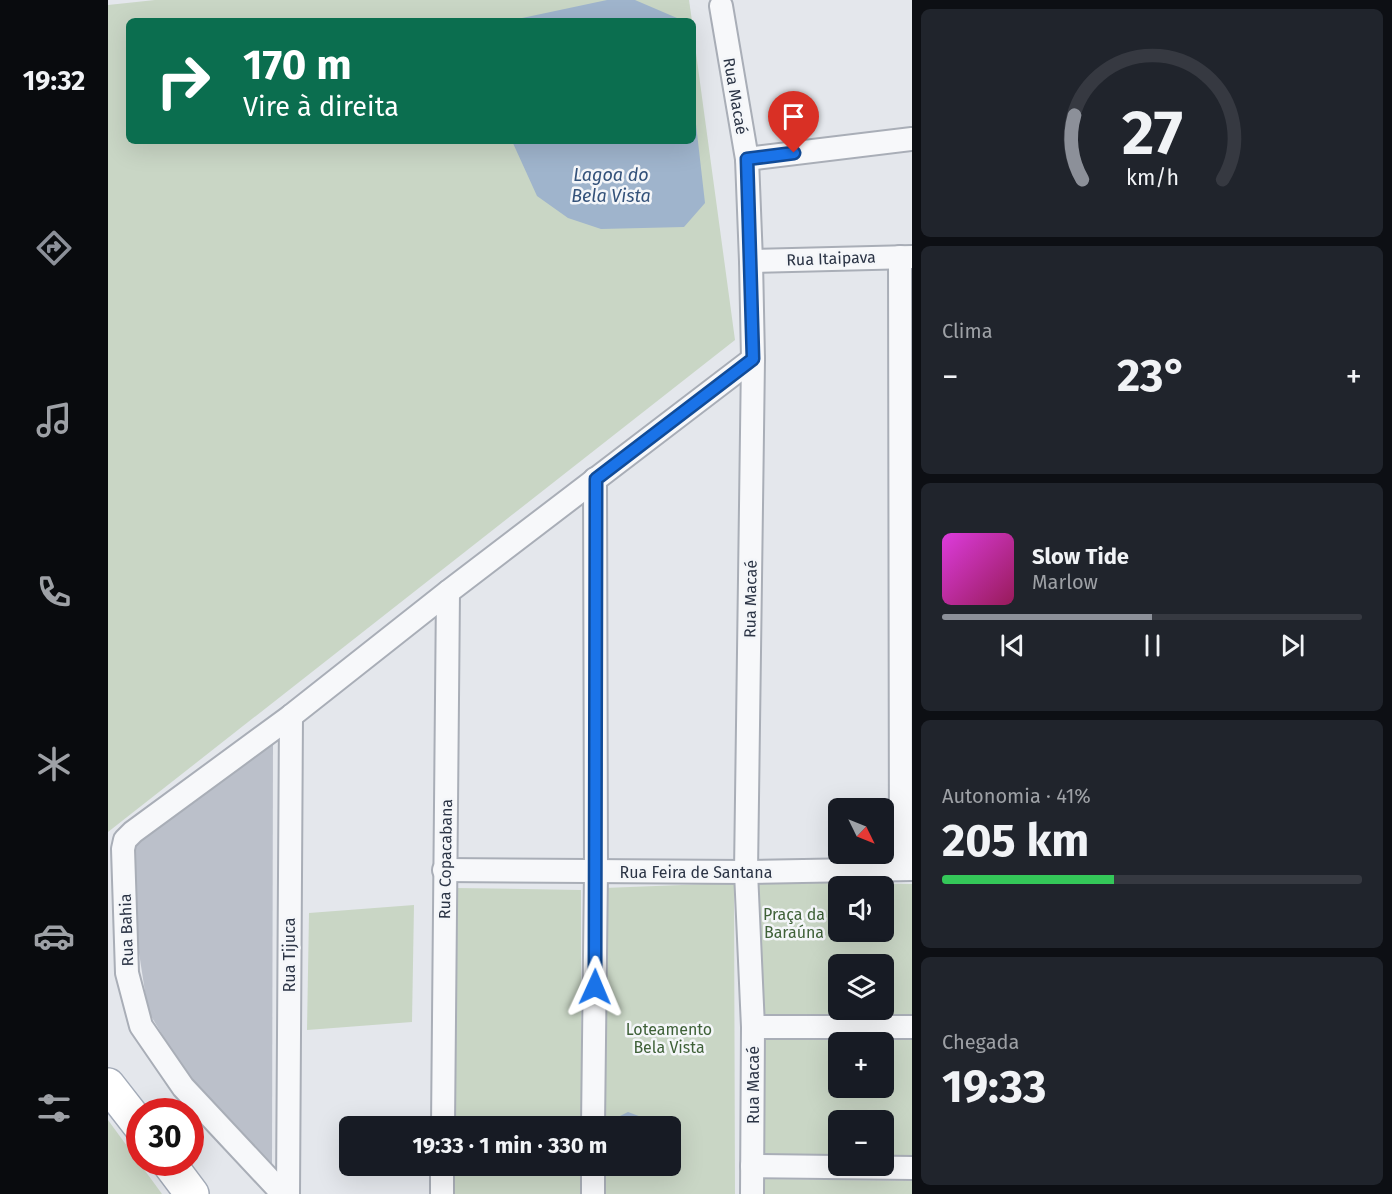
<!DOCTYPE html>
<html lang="pt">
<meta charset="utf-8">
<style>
:root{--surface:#171b24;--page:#20242c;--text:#f1f3f6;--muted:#9ea1a6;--line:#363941;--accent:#8c9099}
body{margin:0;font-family:"Fira Sans",sans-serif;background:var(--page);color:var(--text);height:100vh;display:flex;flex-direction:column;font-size:22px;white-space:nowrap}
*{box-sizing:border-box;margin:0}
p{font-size:20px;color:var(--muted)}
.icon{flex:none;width:33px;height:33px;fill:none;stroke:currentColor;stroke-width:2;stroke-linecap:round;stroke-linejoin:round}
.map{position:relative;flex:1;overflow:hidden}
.panel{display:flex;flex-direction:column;gap:9px;padding:9px;background:#0d0f14;width:480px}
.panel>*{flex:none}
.banner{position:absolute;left:18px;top:18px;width:570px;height:126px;border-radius:9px;box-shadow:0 6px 24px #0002;background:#0b6e4f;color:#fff;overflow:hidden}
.needle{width:39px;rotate:133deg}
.fabs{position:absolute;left:720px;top:798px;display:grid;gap:12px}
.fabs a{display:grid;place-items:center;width:66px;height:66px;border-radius:9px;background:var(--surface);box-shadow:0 6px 24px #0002;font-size:30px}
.speed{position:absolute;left:18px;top:1098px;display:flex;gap:12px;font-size:30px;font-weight:700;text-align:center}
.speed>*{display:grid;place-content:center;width:78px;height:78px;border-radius:50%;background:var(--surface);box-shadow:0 6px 24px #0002;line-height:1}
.speed .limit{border:9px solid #d22;background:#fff;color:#111}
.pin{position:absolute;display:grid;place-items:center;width:51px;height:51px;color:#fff;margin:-62px -26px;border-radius:50% 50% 50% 0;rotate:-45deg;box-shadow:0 0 6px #0007}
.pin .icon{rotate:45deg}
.me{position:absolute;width:66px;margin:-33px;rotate:1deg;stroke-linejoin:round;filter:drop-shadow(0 0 4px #0008)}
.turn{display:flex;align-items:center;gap:21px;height:126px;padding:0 18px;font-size:27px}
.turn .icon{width:78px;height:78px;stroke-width:2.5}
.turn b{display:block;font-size:42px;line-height:51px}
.big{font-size:45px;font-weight:700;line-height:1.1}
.panel .widget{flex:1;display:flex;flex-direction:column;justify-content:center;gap:9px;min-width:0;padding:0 21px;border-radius:9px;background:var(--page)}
.panel .dial{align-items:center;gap:0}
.dial svg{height:156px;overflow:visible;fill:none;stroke:var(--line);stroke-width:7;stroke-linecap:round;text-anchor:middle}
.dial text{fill:var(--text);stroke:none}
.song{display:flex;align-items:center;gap:18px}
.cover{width:72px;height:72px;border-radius:9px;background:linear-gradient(135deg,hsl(300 70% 55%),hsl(330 70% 35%))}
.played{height:6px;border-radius:3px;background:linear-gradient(90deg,var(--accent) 50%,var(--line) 50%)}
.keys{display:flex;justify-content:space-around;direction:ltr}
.heat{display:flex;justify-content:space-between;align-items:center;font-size:33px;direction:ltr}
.charge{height:9px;border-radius:4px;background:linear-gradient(90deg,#34c759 41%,var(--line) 0)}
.trip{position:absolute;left:231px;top:1116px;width:342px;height:60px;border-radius:9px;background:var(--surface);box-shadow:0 6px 24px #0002;font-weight:700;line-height:60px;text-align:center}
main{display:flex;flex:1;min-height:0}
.tabs{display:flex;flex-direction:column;width:108px;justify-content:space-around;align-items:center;background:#090b0e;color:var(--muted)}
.tabs .icon{width:42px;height:42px}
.tabs .on{color:var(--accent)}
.tabs b{font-size:27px;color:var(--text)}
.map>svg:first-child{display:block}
.green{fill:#c9d6c5;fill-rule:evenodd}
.water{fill:#9fb4cc}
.building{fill:#bbc0ca}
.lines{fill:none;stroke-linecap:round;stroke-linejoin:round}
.minor-casing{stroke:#a9aeb7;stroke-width:26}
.primary-casing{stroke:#a3abb8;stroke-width:36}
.minor{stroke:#f7f8fa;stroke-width:22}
.primary{stroke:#fff;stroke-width:33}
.route-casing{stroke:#114b97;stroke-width:15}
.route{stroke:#1a73e8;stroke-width:10}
.labels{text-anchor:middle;stroke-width:5;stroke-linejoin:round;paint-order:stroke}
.street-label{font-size:16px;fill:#2b3445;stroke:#f4f6f9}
.park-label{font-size:16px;fill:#3f6138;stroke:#f4f6f9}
.water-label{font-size:18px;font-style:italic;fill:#34527a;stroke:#f4f6f9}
</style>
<main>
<nav class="tabs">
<b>19:32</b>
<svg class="icon on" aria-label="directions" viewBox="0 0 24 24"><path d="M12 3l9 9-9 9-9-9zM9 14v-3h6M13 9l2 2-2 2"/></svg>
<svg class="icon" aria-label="music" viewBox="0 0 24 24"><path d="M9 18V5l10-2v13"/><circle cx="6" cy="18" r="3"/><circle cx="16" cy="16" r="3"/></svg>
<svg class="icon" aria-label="phone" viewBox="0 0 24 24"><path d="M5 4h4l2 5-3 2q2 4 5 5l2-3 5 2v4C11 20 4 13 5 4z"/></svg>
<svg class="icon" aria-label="climate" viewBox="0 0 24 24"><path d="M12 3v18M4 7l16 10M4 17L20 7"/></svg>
<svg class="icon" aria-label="car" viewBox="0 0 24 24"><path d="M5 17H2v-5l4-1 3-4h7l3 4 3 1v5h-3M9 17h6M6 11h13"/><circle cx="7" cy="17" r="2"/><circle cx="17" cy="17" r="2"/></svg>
<svg class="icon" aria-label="filters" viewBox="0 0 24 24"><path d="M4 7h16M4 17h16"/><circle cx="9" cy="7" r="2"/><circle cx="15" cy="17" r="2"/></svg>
</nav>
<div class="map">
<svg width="804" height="1194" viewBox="0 0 804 1194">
<rect width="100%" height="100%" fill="#e4e7ec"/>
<g class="green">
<path d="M47,0H581L584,21H21V141H585V31L627,340L0,832V5Z"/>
<path d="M645,881L804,884V1019L651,1020ZM730,886H776V932H730ZM730,964H776V1010H730Z"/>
<path d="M626,883L627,1194H495V1166H562V1126H495L496,888Z"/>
<path d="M347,888L473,890V1126H345Z"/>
<path d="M306,905L304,1022L199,1030L201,913Z"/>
<path d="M651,1027L804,1030V1162H776V1120H730V1161L655,1160ZM730,1042H776V1088H730Z"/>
<path d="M0,1120L54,1194H0Z"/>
<rect x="345" y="1166" width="128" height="28"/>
<path d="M653,1179L804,1181V1194H654Z"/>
</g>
<g class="water">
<path d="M499,0H527L576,21H400Z"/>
<path d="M585,98L597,203L576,227L493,229L460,218L429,196L404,141H585Z"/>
<path d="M520,1112L536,1118L540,1126H502L504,1120Z"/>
</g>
<path class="building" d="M165,744L164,1164L79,1076L40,1011L15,849Z"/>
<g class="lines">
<g class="minor-casing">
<g id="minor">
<path d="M613,6L639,159L643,261L645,359L638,872L645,1027L644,1194"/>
<path d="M639,159L804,139"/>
<path d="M792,257L793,869"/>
<path d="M643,261L804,257"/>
<path d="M336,870L638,872L804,869"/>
<path d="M645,1027H804"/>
<path d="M335,1126L340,592"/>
<path d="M485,1126L488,871L487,479"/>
<path d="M644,1166L804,1168"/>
<path d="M175,1194L75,1087L33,1026L19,973L15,849L17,840L25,832L183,716L340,592L645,359"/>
<path d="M180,1194L183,716"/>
<path d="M334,1194V1166"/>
<path d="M485,1194V1166"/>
</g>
</g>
<g class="primary-casing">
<g id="primary">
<path d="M0,1085L32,1126"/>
<path d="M60,1162L84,1194"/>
</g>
</g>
<use href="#minor" class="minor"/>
<use href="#primary" class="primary"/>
</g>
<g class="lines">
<g class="route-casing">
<path id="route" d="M487,987L488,479L645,359L639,159L686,153"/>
</g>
<use href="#route" class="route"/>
</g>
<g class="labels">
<g class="street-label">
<text transform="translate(628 96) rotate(80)" y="6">Rua Macaé</text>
<text transform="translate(723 258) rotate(-2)" y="6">Rua Itaipava</text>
<text transform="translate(642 599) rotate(-89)" y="6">Rua Macaé</text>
<text transform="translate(337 859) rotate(-89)" y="6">Rua Copacabana</text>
<text x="588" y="878">Rua Feira de Santana</text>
<text transform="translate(18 930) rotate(-92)" y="6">Rua Bahia</text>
<text transform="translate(181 955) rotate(-90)" y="6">Rua Tijuca</text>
<text transform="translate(645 1085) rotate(-90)" y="6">Rua Macaé</text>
</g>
<g class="park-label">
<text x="686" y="920">Praça da<tspan x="686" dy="18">Baraúna</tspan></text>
<text x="561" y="1035">Loteamento<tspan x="561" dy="18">Bela Vista</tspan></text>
</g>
<g class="water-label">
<text x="503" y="181">Lagoa do<tspan x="503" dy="21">Bela Vista</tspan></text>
</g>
</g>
</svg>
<div class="fabs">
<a><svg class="needle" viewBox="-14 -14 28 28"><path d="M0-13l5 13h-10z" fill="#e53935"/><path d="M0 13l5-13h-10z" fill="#9ea1a6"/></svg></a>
<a><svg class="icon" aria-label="sound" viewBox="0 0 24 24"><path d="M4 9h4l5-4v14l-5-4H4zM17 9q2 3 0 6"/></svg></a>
<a><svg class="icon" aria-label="layers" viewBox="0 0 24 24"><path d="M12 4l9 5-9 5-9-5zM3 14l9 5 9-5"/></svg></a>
<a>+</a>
<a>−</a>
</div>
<div class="speed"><div class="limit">30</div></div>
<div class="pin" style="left:686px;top:153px;background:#d93025"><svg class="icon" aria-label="arrive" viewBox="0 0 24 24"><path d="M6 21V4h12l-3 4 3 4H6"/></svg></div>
<svg class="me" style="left:487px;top:987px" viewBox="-20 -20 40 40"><path d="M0-17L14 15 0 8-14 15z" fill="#1a73e8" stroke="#fff" stroke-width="4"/></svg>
<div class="trip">19:33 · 1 min · 330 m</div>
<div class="banner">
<div class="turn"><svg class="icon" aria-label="right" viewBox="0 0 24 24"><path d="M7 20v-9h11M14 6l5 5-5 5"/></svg><div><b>170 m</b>Vire à direita</div></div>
</div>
</div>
<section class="panel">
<div class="widget dial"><svg viewBox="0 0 100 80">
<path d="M14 69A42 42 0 1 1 86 69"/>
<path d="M14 69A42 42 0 0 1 10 36" stroke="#8c9099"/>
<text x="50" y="56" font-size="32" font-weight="700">27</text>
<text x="50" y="72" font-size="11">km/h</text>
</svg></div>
<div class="widget"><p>Clima</p>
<div class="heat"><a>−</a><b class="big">23°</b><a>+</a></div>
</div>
<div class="widget">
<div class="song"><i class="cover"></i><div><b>Slow Tide</b><p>Marlow</p></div></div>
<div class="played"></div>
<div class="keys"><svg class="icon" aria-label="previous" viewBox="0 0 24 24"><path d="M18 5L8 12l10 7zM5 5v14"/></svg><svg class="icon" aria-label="pause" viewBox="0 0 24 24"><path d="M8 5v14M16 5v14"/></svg><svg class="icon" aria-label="next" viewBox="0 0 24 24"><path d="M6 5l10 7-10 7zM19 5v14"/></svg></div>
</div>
<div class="widget"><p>Autonomia · 41%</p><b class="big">205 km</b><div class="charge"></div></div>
<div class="widget"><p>Chegada</p><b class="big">19:33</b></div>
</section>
</main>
